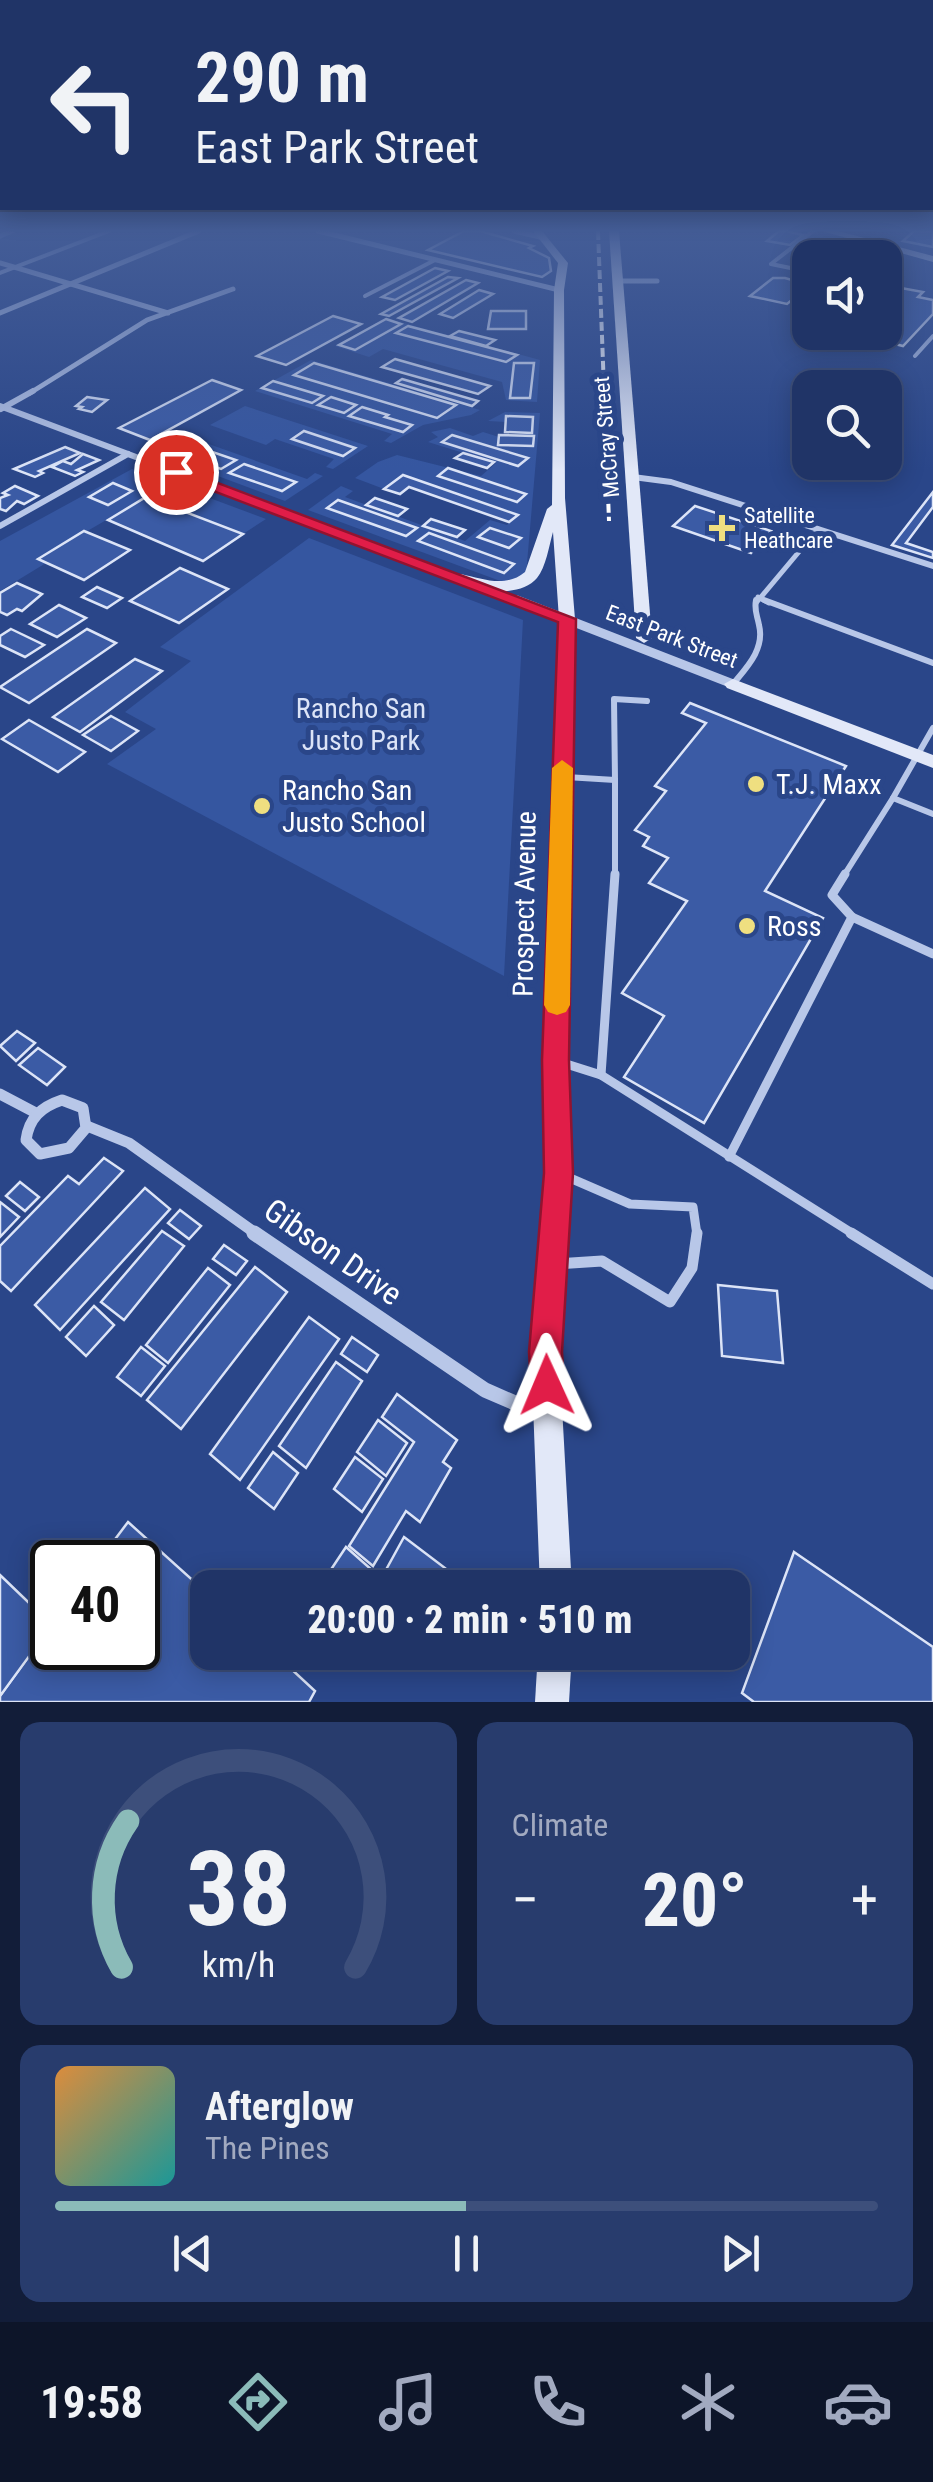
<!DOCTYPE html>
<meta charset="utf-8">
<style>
:root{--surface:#203467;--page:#283c6d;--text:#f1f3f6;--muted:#a2aac0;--line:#3d4f7b;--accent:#8bbbb9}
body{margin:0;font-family:"Roboto Condensed",sans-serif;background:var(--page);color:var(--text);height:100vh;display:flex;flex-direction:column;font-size:38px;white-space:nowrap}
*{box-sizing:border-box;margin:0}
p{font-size:32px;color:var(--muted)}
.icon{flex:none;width:55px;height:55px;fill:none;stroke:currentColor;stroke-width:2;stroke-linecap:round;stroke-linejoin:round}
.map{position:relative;height:1702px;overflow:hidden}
.side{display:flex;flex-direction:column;gap:20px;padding:20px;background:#121d39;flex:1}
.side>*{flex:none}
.guide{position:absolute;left:0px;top:0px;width:935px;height:210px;box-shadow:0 5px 25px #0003,0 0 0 2px var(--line);background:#203467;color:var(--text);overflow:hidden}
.controls{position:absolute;left:792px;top:240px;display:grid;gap:20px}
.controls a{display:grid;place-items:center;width:110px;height:110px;border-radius:20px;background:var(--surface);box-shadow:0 5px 25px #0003,0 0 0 2px var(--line);font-size:50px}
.speed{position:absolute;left:30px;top:1540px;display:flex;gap:20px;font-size:50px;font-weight:700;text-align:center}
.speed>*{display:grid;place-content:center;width:130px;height:130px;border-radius:50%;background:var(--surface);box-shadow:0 5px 25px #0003,0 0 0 2px var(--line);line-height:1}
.speed .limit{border:5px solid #111;border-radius:15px;background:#fff;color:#111}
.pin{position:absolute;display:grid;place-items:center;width:85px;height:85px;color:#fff;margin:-42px;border:5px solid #fff;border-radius:50%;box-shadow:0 2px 10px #0007}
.me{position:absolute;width:110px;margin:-55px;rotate:359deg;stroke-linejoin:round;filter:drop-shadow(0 0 8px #0008)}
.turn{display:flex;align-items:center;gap:35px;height:210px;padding:0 30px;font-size:45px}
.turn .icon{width:130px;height:130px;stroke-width:2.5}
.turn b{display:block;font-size:70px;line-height:85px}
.big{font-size:75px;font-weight:800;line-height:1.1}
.side .tile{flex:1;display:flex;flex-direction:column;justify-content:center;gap:15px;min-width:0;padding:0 35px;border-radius:20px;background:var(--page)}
.side .dial{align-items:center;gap:0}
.dial svg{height:260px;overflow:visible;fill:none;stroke:var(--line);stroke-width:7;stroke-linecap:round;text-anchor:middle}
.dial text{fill:var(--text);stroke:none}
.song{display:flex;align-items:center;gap:30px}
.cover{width:120px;height:120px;border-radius:15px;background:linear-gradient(135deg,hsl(30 70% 55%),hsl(180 70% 35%))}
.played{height:10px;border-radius:5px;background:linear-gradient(90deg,var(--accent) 50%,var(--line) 50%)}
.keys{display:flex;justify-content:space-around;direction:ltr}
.heat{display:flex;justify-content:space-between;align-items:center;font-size:55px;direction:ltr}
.side .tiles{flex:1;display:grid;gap:20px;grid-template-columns:1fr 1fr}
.tile:last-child{grid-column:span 2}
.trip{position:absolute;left:190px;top:1570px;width:560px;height:100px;border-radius:20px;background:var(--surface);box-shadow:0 5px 25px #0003,0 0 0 2px var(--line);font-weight:800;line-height:100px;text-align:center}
.dock{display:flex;height:160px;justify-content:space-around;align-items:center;background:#0d1529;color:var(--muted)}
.dock .icon{width:70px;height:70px}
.dock .current{color:var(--accent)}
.dock b{font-size:45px;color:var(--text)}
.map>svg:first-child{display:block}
.green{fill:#3556a0}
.building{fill:#3b5ba5;stroke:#dce4f7;stroke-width:2.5}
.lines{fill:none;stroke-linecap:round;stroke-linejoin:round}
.lane-far4{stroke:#b8c7e8;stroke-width:4}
.lane-far3{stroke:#b8c7e8;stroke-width:5}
.lane-far2{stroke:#b8c7e8;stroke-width:6}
.lane-far1{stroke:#b8c7e8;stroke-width:9}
.lane{stroke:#b8c7e8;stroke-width:11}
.street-far4{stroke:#b8c7e8;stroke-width:5}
.street-far3{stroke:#b8c7e8;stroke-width:6}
.street-far2{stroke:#b8c7e8;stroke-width:9}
.street-far1{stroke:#b8c7e8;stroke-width:11}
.street{stroke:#b8c7e8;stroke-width:15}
.secondary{fill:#e2e8f8;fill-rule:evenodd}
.rail{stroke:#fff;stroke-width:4;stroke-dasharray:9 4;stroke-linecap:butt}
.route{fill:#e11d48;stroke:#92132f;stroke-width:2.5}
.slow{fill:#f59e0b}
.poi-dot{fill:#efdf80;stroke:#2a4689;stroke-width:4}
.labels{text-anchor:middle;stroke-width:10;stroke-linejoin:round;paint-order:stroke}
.far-street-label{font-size:22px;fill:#fff;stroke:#2a4689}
.far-poi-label{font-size:22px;fill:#fff;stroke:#2a4689;text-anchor:start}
.park-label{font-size:28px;fill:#dce4f7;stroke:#2a4689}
.poi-label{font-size:28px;fill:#fff;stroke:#2a4689;text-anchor:start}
.street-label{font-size:28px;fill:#fff;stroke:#2a4689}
.near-street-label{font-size:32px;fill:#fff;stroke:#2a4689}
</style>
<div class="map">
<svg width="933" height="1702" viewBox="0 0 933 1702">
<rect width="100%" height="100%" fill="#2a4689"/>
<g class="green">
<path d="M385,318L540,360L537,402L506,400L502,382L383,349L369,357L335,346Z"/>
<path d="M311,360L480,410L471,415L423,425L391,443L384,441L392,434L255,391Z"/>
<path d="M245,406L368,446L333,469L326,467L334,459L275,439L266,445L210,425Z"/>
<path d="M505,412L540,413L526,575L503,582L308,510L341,486L353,491L345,497L465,541L490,520L507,525L517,515L403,475L384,489L355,478L378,462L397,455L481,476L496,463L428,442L438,437L431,432L450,428L473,436L483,432L499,437V445L533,446V436L502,435L531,433L532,417L507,416L506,422L488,421Z"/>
<path d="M189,437L307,479L315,473L323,476L285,501L159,454Z"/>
<path d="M132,469L266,519L243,534L146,497L39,559L46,563L0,591V541Z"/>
<path d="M309,538L523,620L504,976L107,764L156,729L125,712L191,661L160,647Z"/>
</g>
<g class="building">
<path d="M464,231H480L533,246L529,248L549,258L551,271L542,277L428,250Z"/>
<path d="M779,231H786L803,235L790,245L767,241Z"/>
<path d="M914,231H933V247L903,241Z"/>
<path d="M435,268L448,271L395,300L382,297Z"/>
<path d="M448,277L458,278L389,316L381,314Z"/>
<path d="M773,278H785L810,285L787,304L750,296Z"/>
<path d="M466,280L478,283L412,322L399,318Z"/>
<path d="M901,288L923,292L918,297L933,300V314L903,346L852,333L885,332V303Z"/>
<path d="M479,290L493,294L453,318L440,314Z"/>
<path d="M491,311H526V329H488Z"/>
<path d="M333,316L361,324L286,365L257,356Z"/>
<path d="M386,319L401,324L355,350L339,345Z"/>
<path d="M408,326L517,355L506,362L396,333Z"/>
<path d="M459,331L495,340L486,346L450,336Z"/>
<path d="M395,359L490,386L478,394L382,367Z"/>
<path d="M314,363L456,405L437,418L294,375Z"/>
<path d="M514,363H534L530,398H510Z"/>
<path d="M402,379L478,401L472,406L396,383Z"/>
<path d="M212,380L241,390L150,440L119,428Z"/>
<path d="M273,381L323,396L312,403L262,388Z"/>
<path d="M87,397L107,400L92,412L79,409L82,407L76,406Z"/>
<path d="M331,397L356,405L344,413L318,405Z"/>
<path d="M362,407L388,415L385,417L412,425L403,432L349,416Z"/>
<path d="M506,416L533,417L532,433L505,432Z"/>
<path d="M304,431L355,448L343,456L292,439Z"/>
<path d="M452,435L528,458L518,466L442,442Z"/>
<path d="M499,435L534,436L533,446L498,445Z"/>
<path d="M186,443L236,460L221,469L171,452Z"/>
<path d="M65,447L80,453L39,471L43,473L35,477L14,469Z"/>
<path d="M463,453L494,462L487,468L455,458Z"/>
<path d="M83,454L99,460L77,470L83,472L75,476L52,467L63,461L71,464Z"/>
<path d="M244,464L296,482L282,491L229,473Z"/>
<path d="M448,468L526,494L517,502L438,476Z"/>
<path d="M403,475L518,515L509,522L409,487L400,494L384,489Z"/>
<path d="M113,483L132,491L108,505L89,497Z"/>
<path d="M15,486L38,496L24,504L17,501L6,511L0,509V498L8,495L3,493Z"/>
<path d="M933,492V507L906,543L933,552V558L892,545Z"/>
<path d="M146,497L243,534L203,561L108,520Z"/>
<path d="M375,498L407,509L398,516L366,505Z"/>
<path d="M338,500L417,528L406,536L327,508Z"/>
<path d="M695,506L771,531L751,553L673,526Z"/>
<path d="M431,519L465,530L457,537L423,526Z"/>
<path d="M490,528L521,538L509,548L478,537Z"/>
<path d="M84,531L130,550L84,580L38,559Z"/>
<path d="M429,533L514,564L504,573L418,541Z"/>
<path d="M180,568L228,589L179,623L130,601Z"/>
<path d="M17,583L42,594L22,611L17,609L7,615L0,612V593Z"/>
<path d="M97,587L122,598L107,608L82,597Z"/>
<path d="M59,605L86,618L57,637L30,624Z"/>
<path d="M11,629L44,645L25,657L0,645V636Z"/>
<path d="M87,629L116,643L29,703L0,687Z"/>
<path d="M135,659L162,671L80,732L53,717Z"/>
<path d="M690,703L846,766L765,891L823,918L704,1123L624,1077L664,1016L622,993L687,901L649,883L668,858L643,846L649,837L635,830L666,791L655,786L706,723L682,713Z"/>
<path d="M111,716L138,731L111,751L83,735Z"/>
<path d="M29,720L85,752L58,772L2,739Z"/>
<path d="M17,1031L35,1043L16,1061L0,1046Z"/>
<path d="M38,1048L65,1067L47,1085L19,1065Z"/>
<path d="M104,1158L123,1171L11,1291L0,1281V1246L68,1176L79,1184Z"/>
<path d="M20,1182L39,1197L25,1211L6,1196Z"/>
<path d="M145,1188L170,1209L60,1330L35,1305Z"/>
<path d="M0,1202L19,1217L0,1237Z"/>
<path d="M180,1210L201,1226L189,1239L168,1223Z"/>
<path d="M162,1231L184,1246L124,1320L101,1302Z"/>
<path d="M224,1245L247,1261L236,1275L213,1259Z"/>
<path d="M255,1267L287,1292L181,1429L147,1400Z"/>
<path d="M208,1268L230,1285L168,1363L146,1345Z"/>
<path d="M718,1285L777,1291L783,1363L722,1356Z"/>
<path d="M94,1306L114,1325L86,1356L66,1337Z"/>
<path d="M309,1317L339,1339L240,1480L210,1454Z"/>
<path d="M352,1337L378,1355L367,1372L341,1354Z"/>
<path d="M141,1347L165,1366L141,1396L117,1377Z"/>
<path d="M336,1362L362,1381L306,1468L279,1446Z"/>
<path d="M397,1394L457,1440L443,1462L451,1468L420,1522L406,1511L373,1566L349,1546L414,1442L382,1417Z"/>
<path d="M378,1420L407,1443L386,1476L357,1452Z"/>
<path d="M273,1452L298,1473L274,1509L248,1488Z"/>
<path d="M355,1457L383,1479L362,1512L334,1489Z"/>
<path d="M128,1522L208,1594V1652H273L315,1691L309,1702H0V1696L52,1624V1648H138V1562H98Z"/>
<path d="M404,1537L445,1568L434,1588H376Z"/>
<path d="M346,1547L373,1571L363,1588H327L322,1583Z"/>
<path d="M794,1552L933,1647V1702H754L742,1693Z"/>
<path d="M0,1575L52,1625L0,1696Z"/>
</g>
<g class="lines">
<g class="lane-far4">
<path d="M847,258L858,249L844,242L852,238"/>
<path d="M870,258L887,246"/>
<path d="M810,272L771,264L813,231"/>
<path d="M0,273L109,231"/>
<path d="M365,296L435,260"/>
<path d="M915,356L933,336"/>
</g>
<g class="lane-far3">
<path d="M758,597L769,603"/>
<path d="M756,603L818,529"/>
</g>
<g class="lane-far2">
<path d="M764,600L933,663"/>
<path d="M733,684C747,667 765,649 759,625C757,614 754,611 756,600"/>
<path d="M933,728L893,798L933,814"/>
<path d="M566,777L615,780L614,699L647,701"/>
<path d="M615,877V780"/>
<path d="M843,877L893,798"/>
</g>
<g class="lane-far1">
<path d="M852,917L933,954"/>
<path d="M560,1062L601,1075L855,1235"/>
<path d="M601,1075L615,874"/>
<path d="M729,1157L852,917L832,895L845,874"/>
<path d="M563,1175L630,1204L693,1207L697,1235"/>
</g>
<g class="lane">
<path d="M851,1233L933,1284"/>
<path d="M556,1264L602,1261L670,1302L692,1268L697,1233"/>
</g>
<g class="street-far4">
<path d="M318,231L559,290"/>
<path d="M514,231L540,237"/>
<path d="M0,236L12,231"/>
<path d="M0,263L168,313"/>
<path d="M617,281H657"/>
<path d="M0,313L199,231"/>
<path d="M30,393L147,320L233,289"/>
</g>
<g class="street-far3">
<path d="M0,406L467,581"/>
<path d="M1,409L33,391"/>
<path d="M633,477L671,482L933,566"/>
<path d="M0,526L128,454"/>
<path d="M483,587L524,603"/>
</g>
<path class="street-far2" d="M517,600L733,684"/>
<g class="street-far1">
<path d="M0,1094L36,1113"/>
<path d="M62,1100L83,1108L86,1128L69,1148L40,1154L26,1140C29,1118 41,1107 62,1100Z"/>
<path d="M87,1126L129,1143L258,1235"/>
</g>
<path class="street" d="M254,1233L485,1390L545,1416"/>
<g class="secondary">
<path d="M533,231H542L568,263L564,290L565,498L575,619L567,1060L572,1173L559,1352L572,1588H540L531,1352L546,1173L543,1060L559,619L553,532C549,546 546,567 537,578C519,599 473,592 453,579L461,574C483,579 506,588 525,572L547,509L552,505L554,290L558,263Z"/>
<path d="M609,231H619L652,638L644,643L636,638Z"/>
<path d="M822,231H838L933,256V262Z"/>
<path d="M733,679L933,755V768L727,688L724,684Z"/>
<path d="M538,1652H572L569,1702H535Z"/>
</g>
<path class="rail" d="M598,231L609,521"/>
</g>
<linearGradient id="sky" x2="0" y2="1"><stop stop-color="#17264b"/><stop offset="0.49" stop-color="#445d97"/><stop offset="1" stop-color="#445d97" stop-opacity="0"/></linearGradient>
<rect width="933" height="470" fill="url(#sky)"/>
<path class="route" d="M171,469H181L576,619L569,1060L573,1173L562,1352L564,1385L559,1397L547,1402L535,1397L531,1385L529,1352L544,1173L542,1060L558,622L171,475Z"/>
<path class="slow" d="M562,760L573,768L570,1005L566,1012L557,1015L548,1012L544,1005L552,768Z"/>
<g class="poi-dot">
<path d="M717 513h10v10h10v10h-10v10h-10v-10h-10v-10h10z"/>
<circle cx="756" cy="784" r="10"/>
<circle cx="262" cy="806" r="10"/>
<circle cx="747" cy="926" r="10"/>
</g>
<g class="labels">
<g class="far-street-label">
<text transform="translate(606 437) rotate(-95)" y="8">McCray Street</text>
<text transform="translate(672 636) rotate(21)" y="8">East Park Street</text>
</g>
<g class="far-poi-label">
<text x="744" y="523">Satellite<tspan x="744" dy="25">Heathcare</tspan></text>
</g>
<g class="park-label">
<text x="361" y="718">Rancho San<tspan x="361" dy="32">Justo Park</tspan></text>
</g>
<g class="poi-label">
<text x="776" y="794">T.J. Maxx</text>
<text x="282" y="800">Rancho San<tspan x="282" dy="32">Justo School</tspan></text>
<text x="767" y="936">Ross</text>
</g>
<g class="street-label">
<text transform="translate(524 904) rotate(-89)" y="10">Prospect Avenue</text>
</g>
<g class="near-street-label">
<text transform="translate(333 1252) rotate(35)" y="11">Gibson Drive</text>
</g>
</g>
</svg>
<div class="controls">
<a><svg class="icon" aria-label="sound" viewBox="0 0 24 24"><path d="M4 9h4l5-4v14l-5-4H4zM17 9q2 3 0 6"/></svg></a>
<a><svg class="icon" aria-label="search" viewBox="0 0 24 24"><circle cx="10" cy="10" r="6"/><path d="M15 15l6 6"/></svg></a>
</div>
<div class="speed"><div class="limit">40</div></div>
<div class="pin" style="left:176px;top:472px;background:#d93025"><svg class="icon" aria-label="arrive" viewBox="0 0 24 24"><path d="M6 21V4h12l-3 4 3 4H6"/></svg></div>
<svg class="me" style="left:547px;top:1385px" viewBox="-20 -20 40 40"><path d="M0-17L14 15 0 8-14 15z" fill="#e11d48" stroke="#fff" stroke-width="4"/></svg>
<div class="trip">20:00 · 2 min · 510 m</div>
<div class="guide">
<div class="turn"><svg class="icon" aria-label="left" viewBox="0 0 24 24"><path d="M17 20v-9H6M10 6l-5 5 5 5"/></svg><div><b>290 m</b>East Park Street</div></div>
</div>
</div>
<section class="side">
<div class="tiles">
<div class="tile dial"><svg viewBox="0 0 100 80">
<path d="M14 69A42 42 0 1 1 86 69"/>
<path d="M14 69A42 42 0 0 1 16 24" stroke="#8bbbb9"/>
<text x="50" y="56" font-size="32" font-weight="700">38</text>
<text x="50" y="72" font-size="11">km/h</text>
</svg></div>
<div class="tile"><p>Climate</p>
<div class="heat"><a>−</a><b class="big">20°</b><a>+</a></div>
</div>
<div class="tile">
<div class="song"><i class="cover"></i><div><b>Afterglow</b><p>The Pines</p></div></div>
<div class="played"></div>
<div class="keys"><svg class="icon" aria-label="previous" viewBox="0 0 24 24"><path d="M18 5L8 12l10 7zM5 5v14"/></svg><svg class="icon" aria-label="pause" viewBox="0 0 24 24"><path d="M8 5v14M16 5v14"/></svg><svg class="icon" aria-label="next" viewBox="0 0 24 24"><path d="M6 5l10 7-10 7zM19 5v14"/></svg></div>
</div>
</div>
</section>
<nav class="dock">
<b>19:58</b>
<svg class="icon current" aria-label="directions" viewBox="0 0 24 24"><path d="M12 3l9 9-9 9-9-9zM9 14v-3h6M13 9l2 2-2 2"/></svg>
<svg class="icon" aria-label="music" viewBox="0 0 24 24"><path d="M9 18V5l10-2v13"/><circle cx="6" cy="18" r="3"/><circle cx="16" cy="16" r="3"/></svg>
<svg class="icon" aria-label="phone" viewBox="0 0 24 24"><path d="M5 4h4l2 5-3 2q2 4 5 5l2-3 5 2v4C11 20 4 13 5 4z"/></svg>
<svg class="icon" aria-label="climate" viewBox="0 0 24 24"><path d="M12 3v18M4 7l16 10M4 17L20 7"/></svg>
<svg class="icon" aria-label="car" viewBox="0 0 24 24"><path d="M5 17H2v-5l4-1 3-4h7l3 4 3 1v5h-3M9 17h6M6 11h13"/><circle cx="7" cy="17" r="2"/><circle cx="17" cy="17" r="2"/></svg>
</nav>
